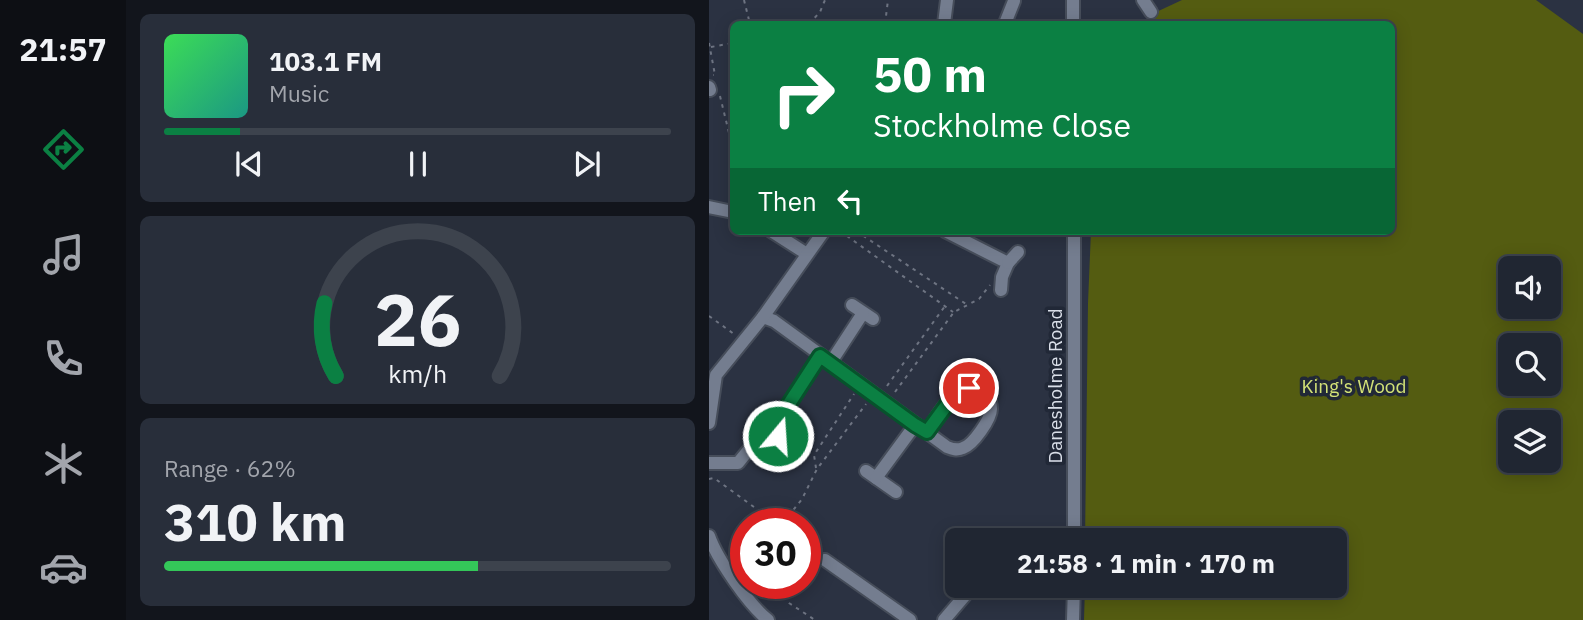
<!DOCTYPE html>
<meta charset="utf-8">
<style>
:root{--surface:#202632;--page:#282e3a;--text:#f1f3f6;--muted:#a2a5ac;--line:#3d434d;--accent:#0b8043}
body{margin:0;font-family:"IBM Plex Sans",sans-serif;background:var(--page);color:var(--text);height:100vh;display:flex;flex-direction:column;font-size:26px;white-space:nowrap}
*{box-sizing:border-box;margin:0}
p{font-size:23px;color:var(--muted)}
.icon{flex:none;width:38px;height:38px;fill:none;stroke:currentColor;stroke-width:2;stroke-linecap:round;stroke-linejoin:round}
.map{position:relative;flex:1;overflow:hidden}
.sheet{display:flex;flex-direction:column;gap:14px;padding:14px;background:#12151c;width:583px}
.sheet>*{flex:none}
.hud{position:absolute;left:21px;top:21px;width:665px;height:214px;border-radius:10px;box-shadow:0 4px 18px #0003,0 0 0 2px var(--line);background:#0b8043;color:#fff;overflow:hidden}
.fabs{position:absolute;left:789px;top:256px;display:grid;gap:14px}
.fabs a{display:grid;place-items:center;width:63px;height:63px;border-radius:10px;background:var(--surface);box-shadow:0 4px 18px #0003,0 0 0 2px var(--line);font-size:35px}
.speed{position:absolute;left:21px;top:508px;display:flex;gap:14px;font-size:35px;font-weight:700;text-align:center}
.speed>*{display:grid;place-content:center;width:91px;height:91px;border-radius:50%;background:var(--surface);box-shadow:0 4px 18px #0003,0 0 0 2px var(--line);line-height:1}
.speed .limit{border:10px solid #d22;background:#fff;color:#111}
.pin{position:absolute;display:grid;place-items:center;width:60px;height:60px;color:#fff;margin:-30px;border:4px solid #fff;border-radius:50%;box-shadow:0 2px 7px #0007}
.me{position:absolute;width:77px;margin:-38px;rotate:18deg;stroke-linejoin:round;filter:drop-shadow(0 0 5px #0008)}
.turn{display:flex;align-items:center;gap:24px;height:147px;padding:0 28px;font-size:32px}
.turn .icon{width:91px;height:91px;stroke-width:2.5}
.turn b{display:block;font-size:49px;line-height:60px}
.then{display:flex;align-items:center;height:66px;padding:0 28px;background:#0003;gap:14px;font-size:26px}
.big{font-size:52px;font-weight:800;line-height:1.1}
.sheet .card{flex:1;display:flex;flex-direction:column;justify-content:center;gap:10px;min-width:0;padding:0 24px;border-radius:10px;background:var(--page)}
.sheet .dial{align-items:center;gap:0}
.dial svg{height:182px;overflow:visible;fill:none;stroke:var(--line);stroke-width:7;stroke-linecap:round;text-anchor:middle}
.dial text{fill:var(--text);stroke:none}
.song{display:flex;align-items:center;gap:21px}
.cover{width:84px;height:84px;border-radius:10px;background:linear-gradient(135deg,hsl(130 70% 55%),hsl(170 70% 35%))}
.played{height:7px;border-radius:4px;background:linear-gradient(90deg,var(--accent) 15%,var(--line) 15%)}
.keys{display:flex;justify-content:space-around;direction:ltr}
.charge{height:10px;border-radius:5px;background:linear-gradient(90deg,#34c759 62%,var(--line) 0)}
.trip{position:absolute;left:236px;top:528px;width:402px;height:70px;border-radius:10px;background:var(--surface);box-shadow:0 4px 18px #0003,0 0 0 2px var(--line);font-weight:800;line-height:70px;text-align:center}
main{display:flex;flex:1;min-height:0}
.dock{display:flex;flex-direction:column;width:126px;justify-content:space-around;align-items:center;background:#0d0f14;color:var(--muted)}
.dock .icon{width:49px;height:49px}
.dock .current{color:var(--accent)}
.dock b{font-size:32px;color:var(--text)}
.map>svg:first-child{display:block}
.green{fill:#545c11;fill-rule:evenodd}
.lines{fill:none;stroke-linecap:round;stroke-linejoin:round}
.minor-casing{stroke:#464d5a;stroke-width:16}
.path{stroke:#6e7482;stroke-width:2;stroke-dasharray:3.5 5;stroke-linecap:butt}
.minor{stroke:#747d8f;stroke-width:12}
.route-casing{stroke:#07532c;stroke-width:18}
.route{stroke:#0b8043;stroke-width:12}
.labels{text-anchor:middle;stroke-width:7;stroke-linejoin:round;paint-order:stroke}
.street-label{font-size:19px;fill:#d9dee8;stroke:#212837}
.park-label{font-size:19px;fill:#d3e277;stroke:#212837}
</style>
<main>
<nav class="dock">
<b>21:57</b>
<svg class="icon current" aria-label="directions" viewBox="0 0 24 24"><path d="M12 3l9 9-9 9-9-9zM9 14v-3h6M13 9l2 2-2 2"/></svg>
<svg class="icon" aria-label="music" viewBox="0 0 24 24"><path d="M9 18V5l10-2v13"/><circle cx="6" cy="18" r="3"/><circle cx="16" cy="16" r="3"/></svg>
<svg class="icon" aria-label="phone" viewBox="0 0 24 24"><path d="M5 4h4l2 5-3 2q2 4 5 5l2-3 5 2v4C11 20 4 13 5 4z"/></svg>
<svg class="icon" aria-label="climate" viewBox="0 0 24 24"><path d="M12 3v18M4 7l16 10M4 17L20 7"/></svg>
<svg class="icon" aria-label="car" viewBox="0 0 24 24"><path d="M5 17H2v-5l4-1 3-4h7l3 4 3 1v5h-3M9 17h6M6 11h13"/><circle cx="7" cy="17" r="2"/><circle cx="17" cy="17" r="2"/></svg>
</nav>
<section class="sheet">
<div class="card">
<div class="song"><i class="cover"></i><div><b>103.1 FM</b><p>Music</p></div></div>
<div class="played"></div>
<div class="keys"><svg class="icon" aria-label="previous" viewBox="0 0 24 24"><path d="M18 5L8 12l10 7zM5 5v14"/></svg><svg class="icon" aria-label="pause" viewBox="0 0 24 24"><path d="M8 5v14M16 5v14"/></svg><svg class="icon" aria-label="next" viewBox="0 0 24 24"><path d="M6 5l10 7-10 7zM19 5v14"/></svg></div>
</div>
<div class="card dial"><svg viewBox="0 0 100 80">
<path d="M14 69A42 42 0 1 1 86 69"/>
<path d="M14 69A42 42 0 0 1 9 37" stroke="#0b8043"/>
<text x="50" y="56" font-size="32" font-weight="700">26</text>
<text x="50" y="72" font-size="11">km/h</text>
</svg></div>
<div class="card"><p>Range · 62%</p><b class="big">310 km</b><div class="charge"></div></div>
</section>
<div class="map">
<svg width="875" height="620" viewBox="0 0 875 620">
<rect width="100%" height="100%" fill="#2b3242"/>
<path class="green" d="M473,0H827L874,34V620H375L376,586H626V541H376L379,303L382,231H682V24H432L443,14ZM802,268H840V306H802ZM802,345H840V383H802ZM802,422H840V460H802Z"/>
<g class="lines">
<g class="minor-casing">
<g id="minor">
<path d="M364,0V24"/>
<path d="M434,0L442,12"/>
<path d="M235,24L238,0"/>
<path d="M297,24V21L305,1"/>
<path d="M0,87L1,90"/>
<path d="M0,207L24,212"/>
<path d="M62,231L98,254"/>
<path d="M236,231L299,263L293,277L292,290"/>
<path d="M299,263L309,252"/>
<path d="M143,305L164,319"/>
<path d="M54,317L65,321L238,447C243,449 248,451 254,448C264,445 282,419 282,409C282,389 257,384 244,396C234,406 226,420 218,432"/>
<path d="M122,362L154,313"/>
<path d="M0,423L7,375L54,317L115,231"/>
<path d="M69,436L67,423L111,356"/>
<path d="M0,463H29L42,447"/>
<path d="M157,471L187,492"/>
<path d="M167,478L206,425"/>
<path d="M0,536C8,559 40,605 59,620"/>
<path d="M365,541V231"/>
<path d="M116,560L201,620"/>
<path d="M235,620L264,586"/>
<path d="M364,620L365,586"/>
</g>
</g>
<g class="path">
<path d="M35,0L41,24"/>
<path d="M100,24L111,12L116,0"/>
<path d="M176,24L179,0"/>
<path d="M0,43L6,75H4"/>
<path d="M2,47L24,43"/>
<path d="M11,96L22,141"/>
<path d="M131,231L244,312"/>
<path d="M147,231L257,304"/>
<path d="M0,316L25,334"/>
<path d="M178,386L236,306"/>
<path d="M186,392L245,312L270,299L281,285"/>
<path d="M107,468L105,455L145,394"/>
<path d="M0,479L5,478L67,523"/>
<path d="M74,523L93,499L108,469L157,404"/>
<path d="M64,583L80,603L106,620"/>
</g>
<use href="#minor" class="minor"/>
</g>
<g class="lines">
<g class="route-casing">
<path id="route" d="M69,436L67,424L111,356L206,425L218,432L245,395L260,388"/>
</g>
<use href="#route" class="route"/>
</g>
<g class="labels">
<g class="street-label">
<text transform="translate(346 386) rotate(-90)" y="7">Danesholme Road</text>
</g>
<g class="park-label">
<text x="645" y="393">King's Wood</text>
</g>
</g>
</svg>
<div class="fabs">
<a><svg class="icon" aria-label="sound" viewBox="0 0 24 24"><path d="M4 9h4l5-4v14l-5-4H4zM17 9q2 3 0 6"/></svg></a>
<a><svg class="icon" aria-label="search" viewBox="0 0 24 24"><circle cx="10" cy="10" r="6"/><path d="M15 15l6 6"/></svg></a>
<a><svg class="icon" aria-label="layers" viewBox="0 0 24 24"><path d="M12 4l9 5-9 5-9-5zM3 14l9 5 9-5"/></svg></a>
</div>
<div class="speed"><div class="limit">30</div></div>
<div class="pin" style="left:260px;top:388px;background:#d93025"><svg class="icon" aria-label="arrive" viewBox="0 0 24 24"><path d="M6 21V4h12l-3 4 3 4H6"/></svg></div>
<svg class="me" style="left:69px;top:436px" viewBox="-20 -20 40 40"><circle r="17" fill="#0b8043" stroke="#fff" stroke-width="3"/><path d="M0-11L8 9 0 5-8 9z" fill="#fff"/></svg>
<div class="trip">21:58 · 1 min · 170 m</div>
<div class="hud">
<div class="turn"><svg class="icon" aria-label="right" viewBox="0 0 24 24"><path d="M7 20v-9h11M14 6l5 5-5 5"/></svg><div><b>50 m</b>Stockholme Close</div></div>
<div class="then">Then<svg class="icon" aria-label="left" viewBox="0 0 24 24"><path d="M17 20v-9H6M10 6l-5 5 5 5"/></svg></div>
</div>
</div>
</main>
